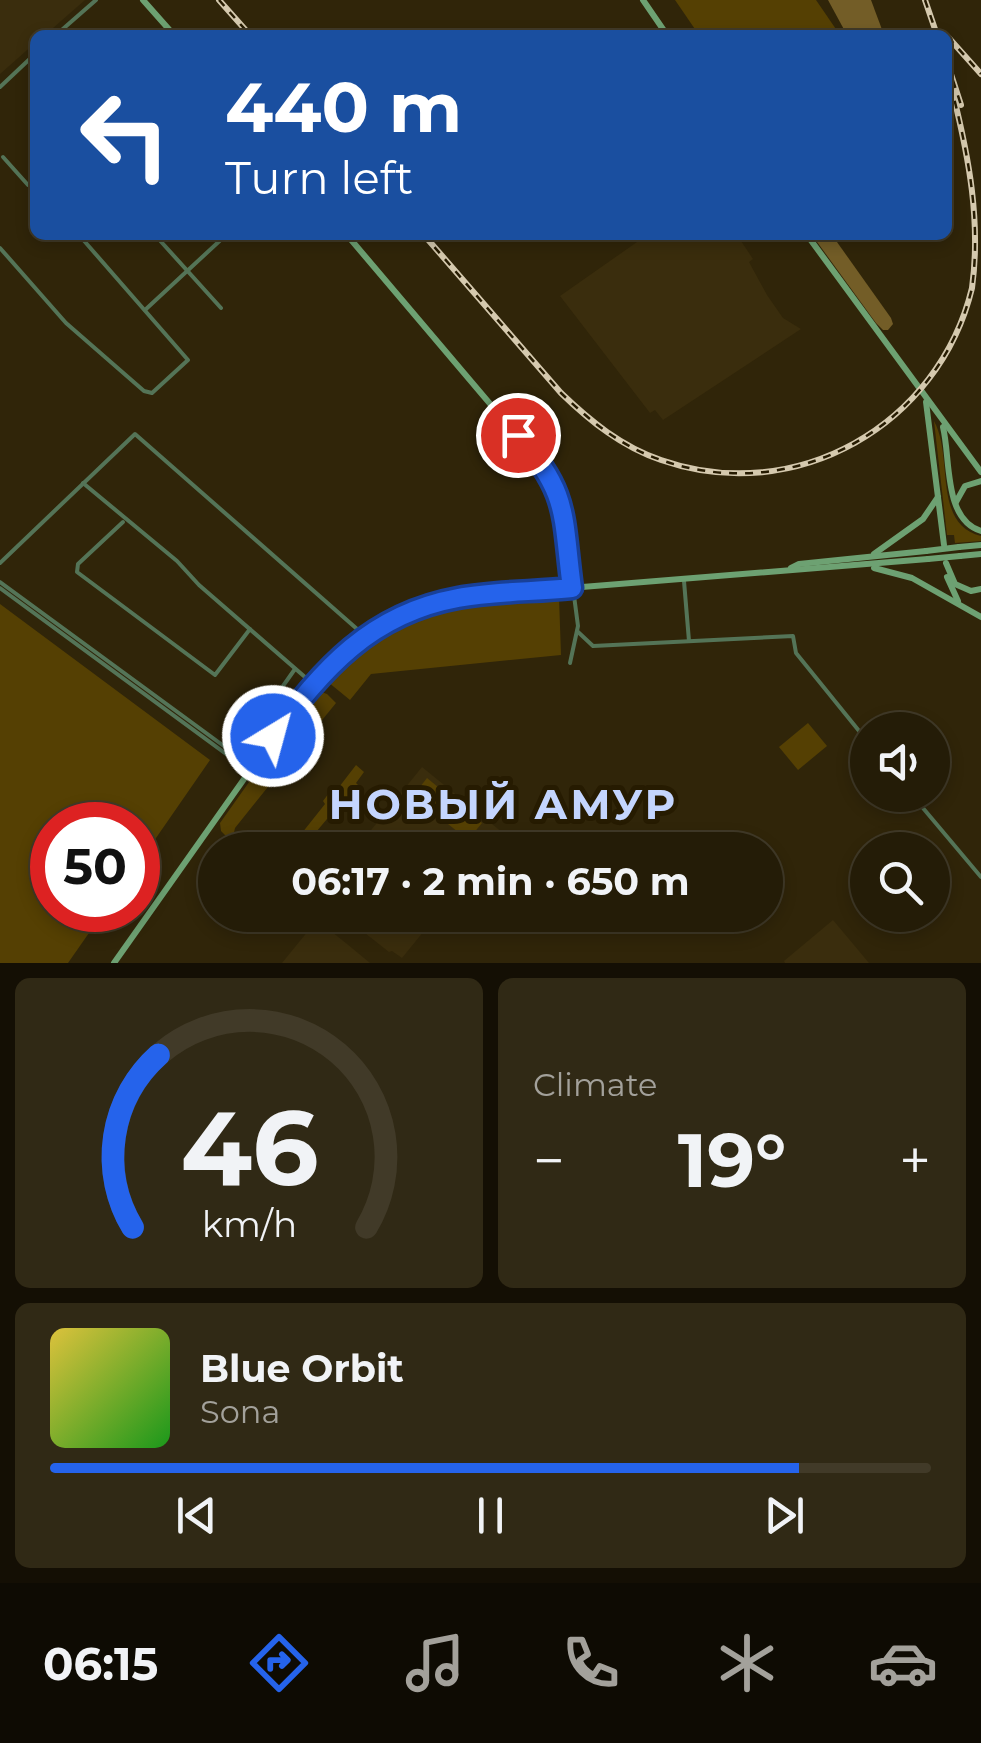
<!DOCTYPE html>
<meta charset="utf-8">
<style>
:root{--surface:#241c07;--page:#302915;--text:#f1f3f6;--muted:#a3a19b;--line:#413a28;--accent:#2563eb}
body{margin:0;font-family:Montserrat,sans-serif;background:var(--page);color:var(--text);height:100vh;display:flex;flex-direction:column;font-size:38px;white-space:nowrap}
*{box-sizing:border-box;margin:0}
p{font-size:32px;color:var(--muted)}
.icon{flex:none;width:55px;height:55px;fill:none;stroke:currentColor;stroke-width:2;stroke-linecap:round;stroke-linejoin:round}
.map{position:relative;height:963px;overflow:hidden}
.panel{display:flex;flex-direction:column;gap:15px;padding:15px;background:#140f04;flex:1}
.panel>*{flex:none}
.guide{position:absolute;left:30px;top:30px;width:922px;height:210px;border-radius:15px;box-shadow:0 5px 15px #0003,0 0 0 2px var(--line);background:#1a4fa0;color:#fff;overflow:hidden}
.buttons{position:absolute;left:850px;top:712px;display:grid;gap:20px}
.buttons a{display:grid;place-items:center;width:100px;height:100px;border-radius:50%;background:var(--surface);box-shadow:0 5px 15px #0003,0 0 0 2px var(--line);font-size:50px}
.speed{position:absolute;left:30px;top:802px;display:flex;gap:20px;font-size:50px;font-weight:700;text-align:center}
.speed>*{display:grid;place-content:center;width:130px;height:130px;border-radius:50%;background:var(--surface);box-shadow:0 5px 15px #0003,0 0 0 2px var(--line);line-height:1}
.speed .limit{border:15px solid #d22;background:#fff;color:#111}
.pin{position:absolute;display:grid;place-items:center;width:85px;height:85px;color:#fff;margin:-42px;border:5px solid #fff;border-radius:50%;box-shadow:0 2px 10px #0007}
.me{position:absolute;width:110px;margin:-55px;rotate:37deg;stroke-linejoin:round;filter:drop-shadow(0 0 8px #0008)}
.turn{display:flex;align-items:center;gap:35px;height:210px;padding:0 30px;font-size:45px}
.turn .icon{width:130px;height:130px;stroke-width:2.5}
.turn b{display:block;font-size:70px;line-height:85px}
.big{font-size:75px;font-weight:700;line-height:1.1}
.panel .tile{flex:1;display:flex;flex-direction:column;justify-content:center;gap:15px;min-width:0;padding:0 35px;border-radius:15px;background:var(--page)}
.panel .dial{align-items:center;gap:0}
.dial svg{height:260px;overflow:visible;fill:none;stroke:var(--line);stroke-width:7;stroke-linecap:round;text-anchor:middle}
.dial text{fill:var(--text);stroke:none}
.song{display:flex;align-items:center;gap:30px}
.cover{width:120px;height:120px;border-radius:15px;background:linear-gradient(135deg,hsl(50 70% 55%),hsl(120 70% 35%))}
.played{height:10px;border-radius:5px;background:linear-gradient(90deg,var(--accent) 85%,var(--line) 85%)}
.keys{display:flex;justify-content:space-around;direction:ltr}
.heat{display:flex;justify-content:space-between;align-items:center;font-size:55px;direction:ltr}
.panel .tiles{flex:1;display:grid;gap:15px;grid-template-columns:1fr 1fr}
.tile:last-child{grid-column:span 2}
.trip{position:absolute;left:198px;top:832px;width:585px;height:100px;border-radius:50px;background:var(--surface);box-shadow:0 5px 15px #0003,0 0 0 2px var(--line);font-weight:700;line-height:100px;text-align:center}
.tab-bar{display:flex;height:160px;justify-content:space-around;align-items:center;background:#0e0b03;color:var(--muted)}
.tab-bar .icon{width:70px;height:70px}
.tab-bar .on{color:var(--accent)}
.tab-bar b{font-size:45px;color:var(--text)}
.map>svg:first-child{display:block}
.built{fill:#3a2d0d}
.green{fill:#554003}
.forest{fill:#735d27}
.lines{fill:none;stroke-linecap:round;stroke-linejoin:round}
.street{stroke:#547457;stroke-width:4}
.secondary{stroke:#6da172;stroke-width:6}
.rail-casing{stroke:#d5c9ae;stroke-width:6}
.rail{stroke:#261b01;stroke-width:2.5;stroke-dasharray:8;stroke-linecap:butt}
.secondary-bridge{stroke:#6da172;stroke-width:6}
.route-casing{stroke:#184099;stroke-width:25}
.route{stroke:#2563eb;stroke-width:18}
.labels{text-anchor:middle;stroke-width:10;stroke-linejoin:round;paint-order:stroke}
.district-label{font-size:42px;font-weight:bold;letter-spacing:2.5px;fill:#c4d5fe;stroke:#261b01}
</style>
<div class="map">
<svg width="981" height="963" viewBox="0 0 981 963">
<rect width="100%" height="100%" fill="#302509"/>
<g class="built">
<path d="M0,0H85L45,35H35V43L0,74Z"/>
<path d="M647,235H737L753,259L749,262L767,295L783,318L801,329L663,420L655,410L650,413L560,296Z"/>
<path d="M422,767L503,833L489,850H355Z"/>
<path d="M335,915H437L402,958L392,951L389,952L351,922L348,925Z"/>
<path d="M317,920L347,944L370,963H282Z"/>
<path d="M833,920L869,963H785L784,961Z"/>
</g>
<g class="green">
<path d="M675,0H816L840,35H699Z"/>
<path d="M934,421C954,457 932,524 981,536V541L955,543L954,535H947Z"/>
<path d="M559,597L561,655L371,674L350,700L328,682L358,648L397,626L455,605Z"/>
<path d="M0,604L210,760L138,864V825H52V910H105L68,963H0Z"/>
<path d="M318,691L327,694L336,703L283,768L271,757L270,750Z"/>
<path d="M808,723L827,746L798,770L779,747Z"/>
<path d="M264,761L280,772L235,828L232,842L221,831L220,823Z"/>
<path d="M356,765L364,772L356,783L360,787L332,822L327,819L306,844L298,838L325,804L323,801L332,789L336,791Z"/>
<path d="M427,778L482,823L468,840L413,796Z"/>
</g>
<g class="forest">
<path d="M828,0H871L884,35H847Z"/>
<path d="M812,235H832L891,318L893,324L888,330H883L876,323Z"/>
</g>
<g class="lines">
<g class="street">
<path d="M56,35L96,0"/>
<path d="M0,87L35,54"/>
<path d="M3,157L28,185L35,186"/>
<path d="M155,235L221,308"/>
<path d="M0,248L66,323L144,391L152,393L188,360L79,235"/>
<path d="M145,310L226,235"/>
<path d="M83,483L177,561L199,585L313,684"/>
<path d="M123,522L78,564L77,572L215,675L250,629"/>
<path d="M0,563L135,434L365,636"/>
<path d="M684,581L689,641"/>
<path d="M0,582L232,752L237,751L295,669"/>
<path d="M0,588L248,770"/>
<path d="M577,631L593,646L793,636L796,653L868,742"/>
<path d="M570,663L578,626L573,588"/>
<path d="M912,795L981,877"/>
</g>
<g class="secondary">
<path d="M143,0L174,35"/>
<path d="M643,0L667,35"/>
<path d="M347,235L547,471L564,512L573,588"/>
<path d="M807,235L981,472"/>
<path d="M926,402L944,545"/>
<path d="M943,427C951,459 943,519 981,531"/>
<path d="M956,502L965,486L981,481"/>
<path d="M959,547L981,545"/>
<path d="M874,554L923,519L938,497"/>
<path d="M960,556L981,554"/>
<path d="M946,563L955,584L971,591L981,589"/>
<path d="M791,568L799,564L926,551"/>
<path d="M874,568L912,578L981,617"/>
<path d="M947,577L958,601"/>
<path d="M114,963L307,690C349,639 406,605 472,596L928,559"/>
</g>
<g class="rail-casing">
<g id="rail">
<path d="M219,0L250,35"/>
<path d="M925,0L937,35"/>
<path d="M948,37L981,74"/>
<path d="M948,65L961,105"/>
<path d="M424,235L561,393C590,421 622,447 661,460C796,507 939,425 972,288C981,222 969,158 953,94"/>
</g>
</g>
<use href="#rail" class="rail"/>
<g class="secondary-bridge">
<path d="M926,551L959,547"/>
<path d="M928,559L960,556"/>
</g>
</g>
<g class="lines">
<g class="route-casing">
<path id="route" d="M273,736C323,669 370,614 458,598C495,591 534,592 572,588C562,514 570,495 518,435"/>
</g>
<use href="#route" class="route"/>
</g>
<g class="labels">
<g class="district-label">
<text x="503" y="819">НОВЫЙ АМУР</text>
</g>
</g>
</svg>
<div class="buttons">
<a><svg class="icon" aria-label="sound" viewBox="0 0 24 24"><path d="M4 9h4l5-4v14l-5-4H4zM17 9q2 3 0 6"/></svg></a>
<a><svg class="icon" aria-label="search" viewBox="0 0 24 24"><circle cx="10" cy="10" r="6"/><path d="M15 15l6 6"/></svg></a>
</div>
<div class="speed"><div class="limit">50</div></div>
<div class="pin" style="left:518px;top:435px;background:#d93025"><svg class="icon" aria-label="arrive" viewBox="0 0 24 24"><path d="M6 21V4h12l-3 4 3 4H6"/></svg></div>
<svg class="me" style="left:273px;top:736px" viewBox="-20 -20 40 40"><circle r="17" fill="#2563eb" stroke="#fff" stroke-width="3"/><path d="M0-11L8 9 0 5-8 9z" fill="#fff"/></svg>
<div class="trip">06:17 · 2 min · 650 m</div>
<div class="guide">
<div class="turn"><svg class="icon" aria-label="left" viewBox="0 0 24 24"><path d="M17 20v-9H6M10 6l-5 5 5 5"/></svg><div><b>440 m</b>Turn left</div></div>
</div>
</div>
<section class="panel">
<div class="tiles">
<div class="tile dial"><svg viewBox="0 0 100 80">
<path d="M14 69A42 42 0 1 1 86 69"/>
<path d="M14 69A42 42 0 0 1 22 16" stroke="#2563eb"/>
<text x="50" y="56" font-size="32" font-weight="700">46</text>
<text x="50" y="72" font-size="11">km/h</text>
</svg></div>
<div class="tile"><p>Climate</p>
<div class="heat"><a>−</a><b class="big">19°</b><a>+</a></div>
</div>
<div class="tile">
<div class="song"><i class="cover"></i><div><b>Blue Orbit</b><p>Sona</p></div></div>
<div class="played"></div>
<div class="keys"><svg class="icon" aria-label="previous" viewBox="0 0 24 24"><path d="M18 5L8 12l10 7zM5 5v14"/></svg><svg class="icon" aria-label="pause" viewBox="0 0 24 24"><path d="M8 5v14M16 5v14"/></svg><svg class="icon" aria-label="next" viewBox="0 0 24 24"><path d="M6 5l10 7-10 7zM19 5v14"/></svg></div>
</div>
</div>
</section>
<nav class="tab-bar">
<b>06:15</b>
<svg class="icon on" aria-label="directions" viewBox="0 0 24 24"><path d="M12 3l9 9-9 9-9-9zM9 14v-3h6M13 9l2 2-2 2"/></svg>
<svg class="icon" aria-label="music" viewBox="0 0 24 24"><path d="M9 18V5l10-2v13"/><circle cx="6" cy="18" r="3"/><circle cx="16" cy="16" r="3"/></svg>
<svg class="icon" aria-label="phone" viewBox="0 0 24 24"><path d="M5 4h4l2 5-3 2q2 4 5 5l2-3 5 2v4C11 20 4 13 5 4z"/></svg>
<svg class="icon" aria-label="climate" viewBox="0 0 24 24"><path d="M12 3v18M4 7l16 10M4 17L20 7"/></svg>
<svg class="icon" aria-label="car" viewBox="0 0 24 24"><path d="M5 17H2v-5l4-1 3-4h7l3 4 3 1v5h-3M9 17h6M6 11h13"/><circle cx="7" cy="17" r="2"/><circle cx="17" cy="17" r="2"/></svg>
</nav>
